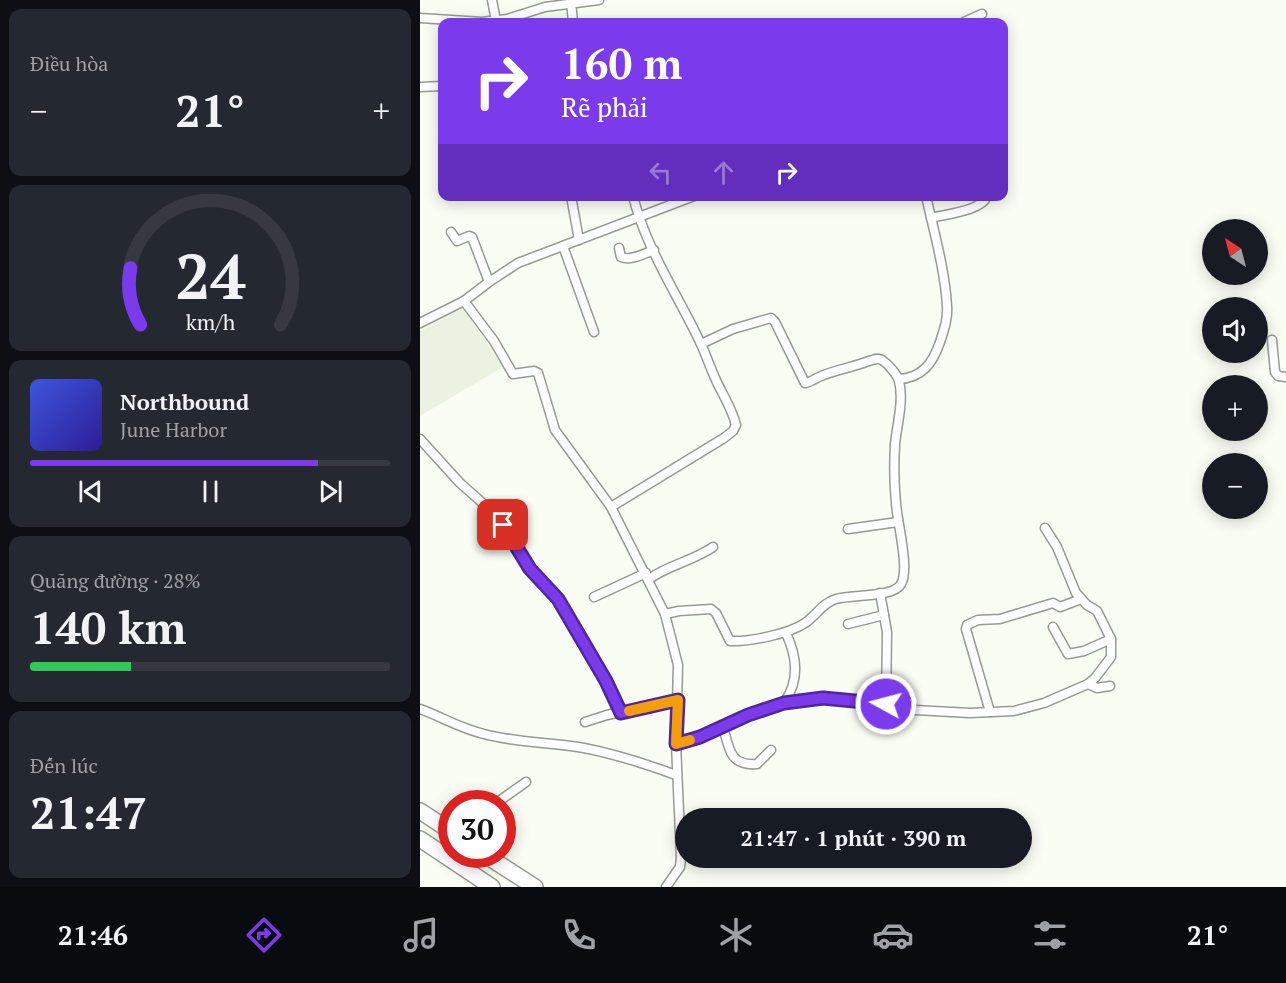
<!DOCTYPE html>
<html lang="vi">
<meta charset="utf-8">
<style>
:root{--surface:#171b24;--page:#242831;--text:#f1f3f6;--muted:#9ea1a6;--line:#363941;--accent:#7c3aed}
body{margin:0;font-family:"PT Serif",serif;background:var(--page);color:var(--text);height:100vh;display:flex;flex-direction:column;font-size:22px;white-space:nowrap}
*{box-sizing:border-box;margin:0}
p{font-size:20px;color:var(--muted)}
.icon{flex:none;width:33px;height:33px;fill:none;stroke:currentColor;stroke-width:2;stroke-linecap:round;stroke-linejoin:round}
.map{position:relative;flex:1;overflow:hidden}
.details{display:flex;flex-direction:column;gap:9px;padding:9px;background:#0d0f14;width:420px}
.details>*{flex:none}
.guide{position:absolute;left:18px;top:18px;width:570px;height:183px;border-radius:12px;box-shadow:0 3px 15px #0003;background:#7c3aed;color:#fff;overflow:hidden}
.needle{width:39px;rotate:324deg}
.controls{position:absolute;left:782px;top:219px;display:grid;gap:12px}
.controls a{display:grid;place-items:center;width:66px;height:66px;border-radius:50%;background:var(--surface);box-shadow:0 3px 15px #0003;font-size:30px}
.speed{position:absolute;left:18px;top:790px;display:flex;gap:12px;font-size:30px;font-weight:700;text-align:center}
.speed>*{display:grid;place-content:center;width:78px;height:78px;border-radius:50%;background:var(--surface);box-shadow:0 3px 15px #0003;line-height:1}
.speed .limit{border:9px solid #d22;background:#fff;color:#111}
.pin{position:absolute;display:grid;place-items:center;width:51px;height:51px;color:#fff;margin:-26px;border-radius:12px;box-shadow:0 3px 9px #0006}
.me{position:absolute;width:66px;margin:-33px;rotate:277deg;stroke-linejoin:round;filter:drop-shadow(0 0 4px #0008)}
.turn{display:flex;align-items:center;gap:21px;height:126px;padding:0 24px;font-size:27px}
.turn .icon{width:78px;height:78px;stroke-width:2.5}
.turn b{display:block;font-size:42px;line-height:51px}
.lanes{display:flex;align-items:center;height:57px;padding:0 24px;background:#0003;justify-content:center;gap:30px;direction:ltr}
.lanes .off{opacity:.35}
.big{font-size:45px;font-weight:700;line-height:1.1}
.details .widget{flex:1;display:flex;flex-direction:column;justify-content:center;gap:9px;min-width:0;padding:0 21px;border-radius:12px;background:var(--page)}
.details .dial{align-items:center;gap:0}
.dial svg{height:156px;overflow:visible;fill:none;stroke:var(--line);stroke-width:7;stroke-linecap:round;text-anchor:middle}
.dial text{fill:var(--text);stroke:none}
.song{display:flex;align-items:center;gap:18px}
.cover{width:72px;height:72px;border-radius:9px;background:linear-gradient(135deg,hsl(230 70% 55%),hsl(250 70% 35%))}
.played{height:6px;border-radius:3px;background:linear-gradient(90deg,var(--accent) 80%,var(--line) 80%)}
.keys{display:flex;justify-content:space-around;direction:ltr}
.heat{display:flex;justify-content:space-between;align-items:center;font-size:33px;direction:ltr}
.charge{height:9px;border-radius:4px;background:linear-gradient(90deg,#34c759 28%,var(--line) 0)}
.trip{position:absolute;left:255px;top:808px;width:357px;height:60px;border-radius:30px;background:var(--surface);box-shadow:0 3px 15px #0003;font-weight:700;line-height:60px;text-align:center}
.tab-bar{display:flex;height:96px;justify-content:space-around;align-items:center;background:#090b0e;color:var(--muted)}
.tab-bar .icon{width:42px;height:42px}
.tab-bar .current{color:var(--accent)}
.tab-bar b{font-size:27px;color:var(--text)}
main{display:flex;flex:1;min-height:0}
.map>svg:first-child{display:block}
.built{fill:#ecf2e1}
.lines{fill:none;stroke-linecap:round;stroke-linejoin:round}
.street-casing{stroke:#979a91;stroke-width:11}
.highway-casing{stroke:#979a91;stroke-width:18}
.street{stroke:#fff;stroke-width:8}
.highway{stroke:#fff;stroke-width:15}
.route-casing{stroke:#51269a;stroke-width:15}
.route{stroke:#7c3aed;stroke-width:10}
.slow{stroke:#f59e0b;stroke-width:10}
</style>
<main>
<section class="details">
<div class="widget"><p>Điều hòa</p>
<div class="heat"><a>−</a><b class="big">21°</b><a>+</a></div>
</div>
<div class="widget dial"><svg viewBox="0 0 100 80">
<path d="M14 69A42 42 0 1 1 86 69"/>
<path d="M14 69A42 42 0 0 1 9 40" stroke="#7c3aed"/>
<text x="50" y="56" font-size="32" font-weight="700">24</text>
<text x="50" y="72" font-size="11">km/h</text>
</svg></div>
<div class="widget">
<div class="song"><i class="cover"></i><div><b>Northbound</b><p>June Harbor</p></div></div>
<div class="played"></div>
<div class="keys"><svg class="icon" aria-label="previous" viewBox="0 0 24 24"><path d="M18 5L8 12l10 7zM5 5v14"/></svg><svg class="icon" aria-label="pause" viewBox="0 0 24 24"><path d="M8 5v14M16 5v14"/></svg><svg class="icon" aria-label="next" viewBox="0 0 24 24"><path d="M6 5l10 7-10 7zM19 5v14"/></svg></div>
</div>
<div class="widget"><p>Quãng đường · 28%</p><b class="big">140 km</b><div class="charge"></div></div>
<div class="widget"><p>Đến lúc</p><b class="big">21:47</b></div>
</section>
<div class="map">
<svg width="866" height="887" viewBox="0 0 866 887">
<rect width="100%" height="100%" fill="#f9fdf3"/>
<path class="built" d="M43,308L83,367L0,416V331Z"/>
<g class="lines">
<g class="street-casing">
<g id="street">
<path d="M72,0L76,21"/>
<path d="M151,2L153,22"/>
<path d="M0,18L62,22L87,19L125,7L179,0"/>
<path d="M544,22L562,14"/>
<path d="M0,87L22,86"/>
<path d="M151,196L159,240"/>
<path d="M511,218C526,214 562,211 567,196"/>
<path d="M31,232L37,241L49,236L52,237L69,282"/>
<path d="M143,246L174,332"/>
<path d="M199,248L201,257C211,261 223,254 234,250"/>
<path d="M44,301L69,282L98,263L274,196"/>
<path d="M0,323L44,301L74,341L93,374L114,371L118,373L135,430L191,507L245,614L258,665L256,744L261,857L260,867L246,887"/>
<path d="M852,340L855,372L858,376L866,377"/>
<path d="M479,379C502,378 513,363 520,342C524,330 528,319 527,306C525,270 514,232 506,196"/>
<path d="M0,439L40,483L66,506L83,525L110,569L138,599L186,681L201,713"/>
<path d="M191,507L304,438L313,431L316,425C312,408 302,394 295,378C290,367 286,355 281,344C258,295 226,249 213,196"/>
<path d="M428,529L478,522"/>
<path d="M229,579C248,565 273,561 293,547"/>
<path d="M460,593L467,632L466,704"/>
<path d="M174,597L226,573"/>
<path d="M245,614L259,611L291,609L296,613L310,641C329,642 369,634 385,623C396,616 402,603 416,599C431,594 474,598 481,584C490,569 477,522 476,503C474,484 474,463 475,444C477,424 484,401 479,381C477,374 468,364 462,360C457,357 454,360 449,361C433,367 416,370 401,376C396,378 391,382 385,383L355,322L351,318L313,329L281,344"/>
<path d="M428,624L464,615"/>
<path d="M633,627L648,654L664,651L691,639"/>
<path d="M668,684L677,688L690,686"/>
<path d="M364,703C380,680 377,657 366,633"/>
<path d="M0,709C22,717 39,728 64,734C96,743 131,742 164,748C195,754 226,764 256,775"/>
<path d="M570,712L546,629L547,625L558,620L580,619L633,603L640,607L661,599"/>
<path d="M165,722L187,715L258,700"/>
<path d="M303,726C309,748 309,766 337,764L351,750"/>
<path d="M256,744L280,737L328,715L364,703L403,698L423,699L466,704L477,708L495,710L550,713L594,711L624,703L668,684L675,678L691,657V639L677,611L667,605L656,593L637,547L625,528"/>
<path d="M75,804L106,782"/>
</g>
</g>
<g class="highway-casing">
<g id="highway">
<path d="M0,811L32,832"/>
<path d="M0,839L72,887"/>
<path d="M65,855L115,887"/>
</g>
</g>
<use href="#street" class="street"/>
<use href="#highway" class="highway"/>
</g>
<g class="lines">
<g class="route-casing">
<path id="route" d="M83,525L110,569L138,599L186,681L201,713L258,700L256,744L280,737L328,715L364,703L403,698L466,704"/>
</g>
<use href="#route" class="route"/>
<path class="slow" d="M209,711L258,700L256,744L270,740"/>
</g>
</svg>
<div class="controls">
<a><svg class="needle" viewBox="-14 -14 28 28"><path d="M0-13l5 13h-10z" fill="#e53935"/><path d="M0 13l5-13h-10z" fill="#9ea1a6"/></svg></a>
<a><svg class="icon" aria-label="sound" viewBox="0 0 24 24"><path d="M4 9h4l5-4v14l-5-4H4zM17 9q2 3 0 6"/></svg></a>
<a>+</a>
<a>−</a>
</div>
<div class="speed"><div class="limit">30</div></div>
<div class="pin" style="left:83px;top:525px;background:#d93025"><svg class="icon" aria-label="arrive" viewBox="0 0 24 24"><path d="M6 21V4h12l-3 4 3 4H6"/></svg></div>
<svg class="me" style="left:466px;top:704px" viewBox="-20 -20 40 40"><circle r="17" fill="#7c3aed" stroke="#fff" stroke-width="3"/><path d="M0-11L8 9 0 5-8 9z" fill="#fff"/></svg>
<div class="trip">21:47 · 1 phút · 390 m</div>
<div class="guide">
<div class="turn"><svg class="icon" aria-label="right" viewBox="0 0 24 24"><path d="M7 20v-9h11M14 6l5 5-5 5"/></svg><div><b>160 m</b>Rẽ phải</div></div>
<div class="lanes"><svg class="icon off" aria-label="left" viewBox="0 0 24 24"><path d="M17 20v-9H6M10 6l-5 5 5 5"/></svg><svg class="icon off" aria-label="ahead" viewBox="0 0 24 24"><path d="M12 20V5M6 11l6-6 6 6"/></svg><svg class="icon" aria-label="right" viewBox="0 0 24 24"><path d="M7 20v-9h11M14 6l5 5-5 5"/></svg></div>
</div>
</div>
</main>
<nav class="tab-bar">
<b>21:46</b>
<svg class="icon current" aria-label="directions" viewBox="0 0 24 24"><path d="M12 3l9 9-9 9-9-9zM9 14v-3h6M13 9l2 2-2 2"/></svg>
<svg class="icon" aria-label="music" viewBox="0 0 24 24"><path d="M9 18V5l10-2v13"/><circle cx="6" cy="18" r="3"/><circle cx="16" cy="16" r="3"/></svg>
<svg class="icon" aria-label="phone" viewBox="0 0 24 24"><path d="M5 4h4l2 5-3 2q2 4 5 5l2-3 5 2v4C11 20 4 13 5 4z"/></svg>
<svg class="icon" aria-label="climate" viewBox="0 0 24 24"><path d="M12 3v18M4 7l16 10M4 17L20 7"/></svg>
<svg class="icon" aria-label="car" viewBox="0 0 24 24"><path d="M5 17H2v-5l4-1 3-4h7l3 4 3 1v5h-3M9 17h6M6 11h13"/><circle cx="7" cy="17" r="2"/><circle cx="17" cy="17" r="2"/></svg>
<svg class="icon" aria-label="filters" viewBox="0 0 24 24"><path d="M4 7h16M4 17h16"/><circle cx="9" cy="7" r="2"/><circle cx="15" cy="17" r="2"/></svg>
<b>21°</b>
</nav>
